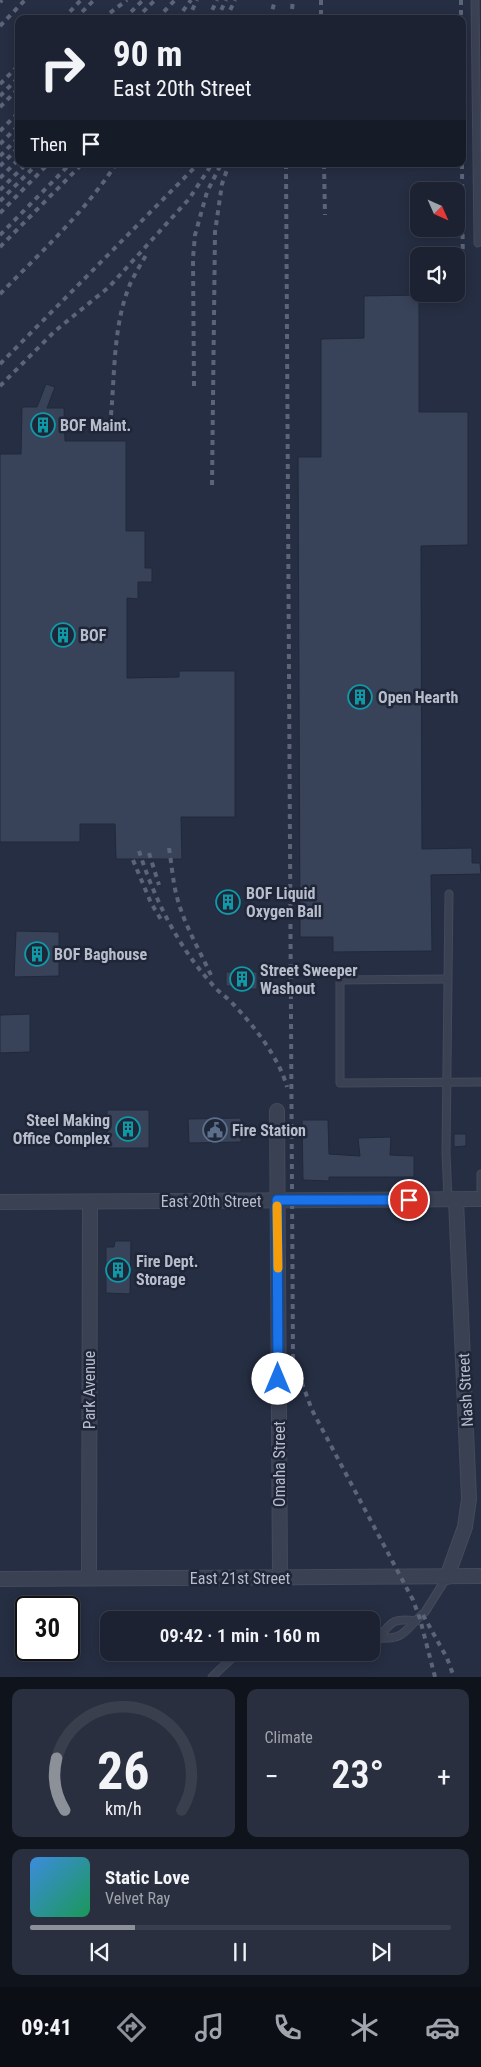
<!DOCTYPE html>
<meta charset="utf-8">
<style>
:root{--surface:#1c2232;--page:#292f3e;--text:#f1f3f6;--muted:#a0a4ac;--line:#3a3f4d;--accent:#8c9099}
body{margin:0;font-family:"Roboto Condensed",sans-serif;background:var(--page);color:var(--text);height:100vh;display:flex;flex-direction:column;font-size:19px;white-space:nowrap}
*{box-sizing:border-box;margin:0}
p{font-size:16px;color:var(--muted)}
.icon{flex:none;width:28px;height:28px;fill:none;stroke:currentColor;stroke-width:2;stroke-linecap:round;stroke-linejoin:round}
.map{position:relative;height:1677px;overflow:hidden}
.sheet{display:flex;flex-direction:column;gap:12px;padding:12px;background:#0f131c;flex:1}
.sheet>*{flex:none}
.guide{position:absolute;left:15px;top:15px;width:451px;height:152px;border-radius:10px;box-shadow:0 2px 12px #0003,0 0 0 1px var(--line);background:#1c2232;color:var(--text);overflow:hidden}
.needle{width:32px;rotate:135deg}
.tools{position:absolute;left:410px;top:182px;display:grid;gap:10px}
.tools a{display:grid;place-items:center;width:55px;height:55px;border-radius:10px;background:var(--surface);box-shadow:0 2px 12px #0003,0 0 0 1px var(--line);font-size:25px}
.speed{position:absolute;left:15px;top:1596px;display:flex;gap:10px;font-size:25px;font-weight:700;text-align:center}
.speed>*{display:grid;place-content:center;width:65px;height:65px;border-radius:50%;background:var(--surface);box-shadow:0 2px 12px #0003,0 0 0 1px var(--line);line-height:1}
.speed .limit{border:2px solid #111;border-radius:8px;background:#fff;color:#111}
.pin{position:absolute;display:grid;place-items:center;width:42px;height:42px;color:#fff;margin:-21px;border:2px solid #fff;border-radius:50%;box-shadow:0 1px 5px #0007}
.me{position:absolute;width:55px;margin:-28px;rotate:0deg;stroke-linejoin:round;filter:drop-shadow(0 0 4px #0008)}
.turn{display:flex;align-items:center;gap:18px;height:105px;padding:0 15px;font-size:22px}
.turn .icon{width:65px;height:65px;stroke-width:2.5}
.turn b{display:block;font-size:35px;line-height:42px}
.then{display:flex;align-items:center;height:48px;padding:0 15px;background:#0003;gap:10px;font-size:19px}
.big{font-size:38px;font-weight:600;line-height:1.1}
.sheet .tile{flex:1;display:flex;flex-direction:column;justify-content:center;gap:8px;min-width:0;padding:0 18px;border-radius:10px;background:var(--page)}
.sheet .dial{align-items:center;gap:0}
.dial svg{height:130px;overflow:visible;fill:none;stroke:var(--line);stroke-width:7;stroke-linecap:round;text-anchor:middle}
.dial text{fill:var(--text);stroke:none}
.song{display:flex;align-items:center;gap:15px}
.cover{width:60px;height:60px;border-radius:8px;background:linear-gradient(135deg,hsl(210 70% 55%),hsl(150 70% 35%))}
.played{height:5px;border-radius:2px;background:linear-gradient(90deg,var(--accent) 25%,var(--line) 25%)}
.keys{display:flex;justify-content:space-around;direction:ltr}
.heat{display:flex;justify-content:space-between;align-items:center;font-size:28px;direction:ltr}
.sheet .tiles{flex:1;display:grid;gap:12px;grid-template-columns:1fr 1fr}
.tile:last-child{grid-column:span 2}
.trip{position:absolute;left:100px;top:1611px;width:280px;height:50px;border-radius:10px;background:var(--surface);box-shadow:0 2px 12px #0003,0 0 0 1px var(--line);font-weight:600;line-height:50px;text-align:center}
.menu{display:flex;height:80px;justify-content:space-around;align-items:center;background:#0b0e14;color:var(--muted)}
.menu .icon{width:35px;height:35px}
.menu .current{color:var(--accent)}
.menu b{font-size:22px;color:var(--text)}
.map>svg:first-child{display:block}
.building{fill:#384259;stroke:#21283a}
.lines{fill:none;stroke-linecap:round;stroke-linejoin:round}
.service-casing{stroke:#444a5c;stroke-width:9}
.minor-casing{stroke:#444a5c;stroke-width:16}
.service{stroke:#3a4152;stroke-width:7}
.minor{stroke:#3a4152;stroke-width:14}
.rail{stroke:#5c6479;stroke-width:4;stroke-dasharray:5 5;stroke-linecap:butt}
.route-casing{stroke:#114b97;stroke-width:12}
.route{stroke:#1a73e8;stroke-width:9}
.slow{stroke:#f59e0b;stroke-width:9}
.labels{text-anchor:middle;stroke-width:5;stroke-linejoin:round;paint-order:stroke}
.poi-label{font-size:16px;font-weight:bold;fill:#b8bdcc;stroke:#1f2638;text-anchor:start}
.street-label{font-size:16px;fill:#b8bdcc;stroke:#1f2638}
</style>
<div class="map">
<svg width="481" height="1677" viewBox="0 0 481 1677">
<rect width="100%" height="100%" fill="#262e43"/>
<g class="building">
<path d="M419,295V412H468V545L421,546L422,849L472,848V863H480L481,874L431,875L432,951L333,952V937H300L298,457H321V339L364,338V296Z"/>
<path d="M46,384L55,387L47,408H64L65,441H126V531H145V568H152V582H138V599L127,598V678L179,677V671H235V817H181L182,859H116L115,824H80V842H0V454H21L22,407H37Z"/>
<circle cx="228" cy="903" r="13"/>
<path d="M16,931L59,932V976L14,977Z"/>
<path d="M226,972H257V989H233V986H226Z"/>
<path d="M30,1014V1052L0,1053V1015Z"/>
<rect x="107" y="1110" width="42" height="38"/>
<path d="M241,1118V1142L189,1143L188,1119Z"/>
<path d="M302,1120H328L329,1154L360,1156L358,1138L391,1137L390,1155L414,1156V1177H329V1181L303,1180Z"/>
<path d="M454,1134H466V1146L454,1147Z"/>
<path d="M115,1241H131L130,1294L106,1293V1247H114Z"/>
</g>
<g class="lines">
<g class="service-casing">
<g id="service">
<path d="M475,0L478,243"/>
<path d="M447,979L340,980V1083L481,1082"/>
<path d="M448,1199L446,1153L449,894"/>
<path d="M481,1199V1174"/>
<path d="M416,1621C397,1618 390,1620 380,1638C407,1640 407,1626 425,1612L447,1577"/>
<path d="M371,1638H380"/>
<path d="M212,1677L231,1659L244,1652"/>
</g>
</g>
<g class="minor-casing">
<g id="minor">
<path d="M277,1111L280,1577"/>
<path d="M0,1202L481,1199"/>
<path d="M447,1577L465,1527L469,1499L456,1200"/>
<path d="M89,1578L90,1202"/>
<path d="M0,1579L481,1576"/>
</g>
</g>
<use href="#service" class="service"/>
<use href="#minor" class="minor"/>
<g class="rail">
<path d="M321,0V19"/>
<path d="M461,0V19"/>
<path d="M0,2L2,0"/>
<path d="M63,19L81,0"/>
<path d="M75,19L94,0"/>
<path d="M102,19L127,0"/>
<path d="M124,19L143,0"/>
<path d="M136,19L155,0"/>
<path d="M157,19L175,0"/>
<path d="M177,19L191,0"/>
<path d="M188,19L197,0"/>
<path d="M208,19L217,0"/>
<path d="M217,19L226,0"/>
<path d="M226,19L235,0"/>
<path d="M270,19L275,0"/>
<path d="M291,19L293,0"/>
<path d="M0,26L25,0"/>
<path d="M0,84L19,65"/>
<path d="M0,96L19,77"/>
<path d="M0,107L19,88"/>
<path d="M0,131L19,112"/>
<path d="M0,144L19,125"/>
<path d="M0,156L19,137"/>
<path d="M286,164L293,1359L312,1410L413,1600L420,1619L435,1677"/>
<path d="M324,164L325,215"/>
<path d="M462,164L463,282"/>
<path d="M0,166L19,147"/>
<path d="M0,178L19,159"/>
<path d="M0,190L26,164"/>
<path d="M0,201L37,164"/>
<path d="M0,213L48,164"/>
<path d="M0,235L70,164"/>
<path d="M0,247L82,164"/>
<path d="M0,294C41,252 84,213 116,164"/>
<path d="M0,364L198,164"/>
<path d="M0,386L55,331L109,287L189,199L212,164"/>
<path d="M194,386L193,258L195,235L207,192L221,164"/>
<path d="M111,415C115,372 113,323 131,282C136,272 142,262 148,252"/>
<path d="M212,485L215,232L222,184L229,164"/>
<path d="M169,848C171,860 172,872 174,883C179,916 197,945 211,975"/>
<path d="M139,851C154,898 178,947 212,984C218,992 227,997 234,1005C255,1027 279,1058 287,1087"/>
<path d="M149,853L159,885"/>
<path d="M133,860L151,903L162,921"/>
<path d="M423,1615L447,1658L454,1677"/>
</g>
</g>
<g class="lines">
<g class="route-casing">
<path id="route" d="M278,1379L277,1200H409"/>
</g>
<use href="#route" class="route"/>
<path class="slow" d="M277,1206L278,1268"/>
</g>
<defs>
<g id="building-ring" transform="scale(1.25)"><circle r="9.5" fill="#1f2638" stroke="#0f9aa8" stroke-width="1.5"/><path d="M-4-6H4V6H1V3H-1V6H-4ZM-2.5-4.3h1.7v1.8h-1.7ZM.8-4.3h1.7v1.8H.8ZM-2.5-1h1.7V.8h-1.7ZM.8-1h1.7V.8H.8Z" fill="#0f9aa8"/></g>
<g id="civic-ring" transform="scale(1.25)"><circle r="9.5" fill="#1f2638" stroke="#5c6f8a" stroke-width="1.5"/><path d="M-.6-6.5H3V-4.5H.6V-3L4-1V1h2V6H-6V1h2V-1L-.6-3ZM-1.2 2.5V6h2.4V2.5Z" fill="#5c6f8a"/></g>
</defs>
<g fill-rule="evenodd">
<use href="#building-ring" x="43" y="425"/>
<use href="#building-ring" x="63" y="635"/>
<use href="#building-ring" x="360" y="697"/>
<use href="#building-ring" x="228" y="902"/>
<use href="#building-ring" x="37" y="954"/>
<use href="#building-ring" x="242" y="979"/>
<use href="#building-ring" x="128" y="1129"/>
<use href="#civic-ring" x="215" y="1130"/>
<use href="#building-ring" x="118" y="1270"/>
</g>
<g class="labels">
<g class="poi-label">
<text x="60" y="431">BOF Maint.</text>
<text x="80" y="641">BOF</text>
<text x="378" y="703">Open Hearth</text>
<text x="246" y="899">BOF Liquid<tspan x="246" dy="18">Oxygen Ball</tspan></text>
<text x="54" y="960">BOF Baghouse</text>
<text x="260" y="976">Street Sweeper<tspan x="260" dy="18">Washout</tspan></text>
<text x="110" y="1126" text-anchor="end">Steel Making<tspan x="110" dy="18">Office Complex</tspan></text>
<text x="232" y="1136">Fire Station</text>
<text x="136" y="1267">Fire Dept.<tspan x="136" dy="18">Storage</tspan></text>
</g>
<g class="street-label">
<text x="211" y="1207">East 20th Street</text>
<text transform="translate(89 1390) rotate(-90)" y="6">Park Avenue</text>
<text transform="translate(465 1390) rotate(-93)" y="6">Nash Street</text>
<text transform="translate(279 1464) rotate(-90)" y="6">Omaha Street</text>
<text x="240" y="1584">East 21st Street</text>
</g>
</g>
</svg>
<div class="tools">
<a><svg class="needle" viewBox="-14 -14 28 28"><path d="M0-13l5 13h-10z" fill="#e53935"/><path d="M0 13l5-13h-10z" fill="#a0a4ac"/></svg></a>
<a><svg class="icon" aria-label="sound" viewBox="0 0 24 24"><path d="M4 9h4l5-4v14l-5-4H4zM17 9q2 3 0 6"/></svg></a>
</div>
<div class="speed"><div class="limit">30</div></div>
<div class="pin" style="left:409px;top:1200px;background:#d93025"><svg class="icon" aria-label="arrive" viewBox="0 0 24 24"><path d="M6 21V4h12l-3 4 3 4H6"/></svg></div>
<svg class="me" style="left:278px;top:1379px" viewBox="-20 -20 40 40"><circle r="19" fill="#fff"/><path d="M0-13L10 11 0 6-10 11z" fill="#1a73e8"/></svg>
<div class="trip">09:42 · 1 min · 160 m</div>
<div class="guide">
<div class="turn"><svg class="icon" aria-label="right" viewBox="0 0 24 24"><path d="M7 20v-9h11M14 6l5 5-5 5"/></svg><div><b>90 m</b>East 20th Street</div></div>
<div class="then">Then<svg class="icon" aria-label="arrive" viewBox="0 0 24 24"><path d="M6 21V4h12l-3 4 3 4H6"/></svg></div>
</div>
</div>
<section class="sheet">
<div class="tiles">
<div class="tile dial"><svg viewBox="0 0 100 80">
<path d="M14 69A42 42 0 1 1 86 69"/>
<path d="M14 69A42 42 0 0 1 9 37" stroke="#8c9099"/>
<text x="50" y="56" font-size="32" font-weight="700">26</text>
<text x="50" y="72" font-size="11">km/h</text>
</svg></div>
<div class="tile"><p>Climate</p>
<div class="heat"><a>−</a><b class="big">23°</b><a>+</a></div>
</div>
<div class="tile">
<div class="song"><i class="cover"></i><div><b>Static Love</b><p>Velvet Ray</p></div></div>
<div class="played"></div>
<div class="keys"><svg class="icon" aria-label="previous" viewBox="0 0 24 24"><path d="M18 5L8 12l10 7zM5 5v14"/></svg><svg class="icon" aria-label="pause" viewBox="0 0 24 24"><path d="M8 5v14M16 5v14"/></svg><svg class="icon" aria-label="next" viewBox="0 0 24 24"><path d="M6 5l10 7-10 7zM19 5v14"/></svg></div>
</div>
</div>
</section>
<nav class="menu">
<b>09:41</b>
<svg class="icon current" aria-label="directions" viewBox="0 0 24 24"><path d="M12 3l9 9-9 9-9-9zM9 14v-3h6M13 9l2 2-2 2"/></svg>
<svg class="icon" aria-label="music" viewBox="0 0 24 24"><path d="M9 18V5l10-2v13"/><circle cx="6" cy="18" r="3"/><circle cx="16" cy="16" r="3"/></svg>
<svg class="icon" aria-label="phone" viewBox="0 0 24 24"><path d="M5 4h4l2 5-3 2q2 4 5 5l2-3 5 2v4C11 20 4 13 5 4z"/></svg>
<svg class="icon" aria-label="climate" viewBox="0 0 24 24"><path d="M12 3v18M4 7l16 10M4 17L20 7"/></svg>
<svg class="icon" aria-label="car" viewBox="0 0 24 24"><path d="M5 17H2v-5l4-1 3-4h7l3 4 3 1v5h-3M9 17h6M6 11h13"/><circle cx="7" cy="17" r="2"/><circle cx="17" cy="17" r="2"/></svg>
</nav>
